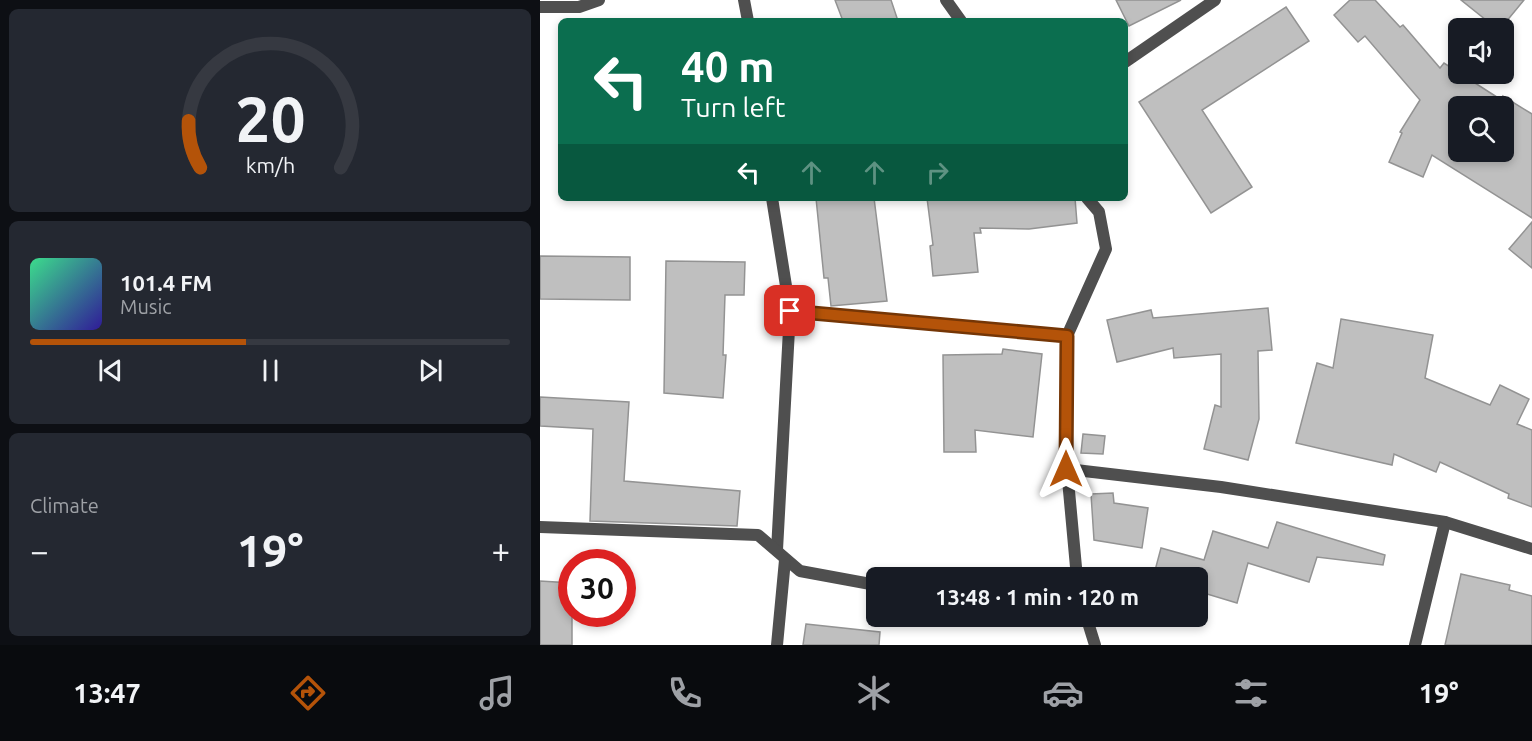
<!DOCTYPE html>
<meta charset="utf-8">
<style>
:root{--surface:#171b24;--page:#242831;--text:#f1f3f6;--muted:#9ea1a6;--line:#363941;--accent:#b45309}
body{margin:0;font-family:Ubuntu,sans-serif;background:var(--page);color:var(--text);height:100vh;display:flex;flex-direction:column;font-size:22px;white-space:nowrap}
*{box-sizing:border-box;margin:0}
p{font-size:20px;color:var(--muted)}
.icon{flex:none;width:33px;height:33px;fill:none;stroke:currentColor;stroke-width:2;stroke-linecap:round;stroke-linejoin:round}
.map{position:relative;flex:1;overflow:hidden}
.sheet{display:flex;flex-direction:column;gap:9px;padding:9px;background:#0d0f14;width:540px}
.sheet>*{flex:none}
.banner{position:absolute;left:18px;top:18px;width:570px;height:183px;border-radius:9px;box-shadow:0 3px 9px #0003;background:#0b6e4f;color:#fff;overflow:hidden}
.buttons{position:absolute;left:908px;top:18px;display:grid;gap:12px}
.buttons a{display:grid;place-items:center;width:66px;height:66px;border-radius:9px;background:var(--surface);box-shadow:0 3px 9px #0003;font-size:30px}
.speed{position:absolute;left:18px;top:549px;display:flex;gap:12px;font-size:30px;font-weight:700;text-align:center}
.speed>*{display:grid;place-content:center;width:78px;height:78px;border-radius:50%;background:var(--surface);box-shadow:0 3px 9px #0003;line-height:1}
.speed .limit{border:9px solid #d22;background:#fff;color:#111}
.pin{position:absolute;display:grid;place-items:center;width:51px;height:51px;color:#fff;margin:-26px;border-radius:12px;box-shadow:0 3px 9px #0006}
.me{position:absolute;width:66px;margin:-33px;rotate:0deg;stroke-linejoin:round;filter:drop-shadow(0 0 4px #0008)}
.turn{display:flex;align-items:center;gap:21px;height:126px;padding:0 24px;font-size:27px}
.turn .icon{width:78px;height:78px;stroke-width:2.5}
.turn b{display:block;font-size:42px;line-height:51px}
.lanes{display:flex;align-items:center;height:57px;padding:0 24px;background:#0003;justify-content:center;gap:30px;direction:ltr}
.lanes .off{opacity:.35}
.big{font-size:45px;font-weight:600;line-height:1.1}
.sheet .card{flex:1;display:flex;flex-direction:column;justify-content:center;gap:9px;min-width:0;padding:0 21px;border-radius:9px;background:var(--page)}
.sheet .dial{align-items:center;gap:0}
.dial svg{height:156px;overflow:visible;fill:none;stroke:var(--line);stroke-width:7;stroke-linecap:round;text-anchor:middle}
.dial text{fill:var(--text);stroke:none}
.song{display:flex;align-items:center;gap:18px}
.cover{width:72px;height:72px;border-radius:9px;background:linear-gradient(135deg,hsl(150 70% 55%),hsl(250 70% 35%))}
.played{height:6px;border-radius:3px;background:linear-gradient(90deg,var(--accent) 45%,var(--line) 45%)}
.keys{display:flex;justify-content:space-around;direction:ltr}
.heat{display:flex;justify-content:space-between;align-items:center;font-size:33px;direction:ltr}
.trip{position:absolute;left:326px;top:567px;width:342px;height:60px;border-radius:9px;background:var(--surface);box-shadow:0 3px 9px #0003;font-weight:600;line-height:60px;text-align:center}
.tab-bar{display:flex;height:96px;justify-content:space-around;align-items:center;background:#090b0e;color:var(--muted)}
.tab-bar .icon{width:42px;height:42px}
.tab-bar .selected{color:var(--accent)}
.tab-bar b{font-size:27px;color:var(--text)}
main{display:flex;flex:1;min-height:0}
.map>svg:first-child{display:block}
.building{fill:#bfbfbf;stroke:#939393;stroke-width:1.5;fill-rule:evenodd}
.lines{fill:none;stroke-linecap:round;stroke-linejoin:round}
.minor{stroke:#4f4f4f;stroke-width:12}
.route-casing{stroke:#753606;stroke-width:15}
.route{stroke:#b45309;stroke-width:10}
</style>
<main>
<section class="sheet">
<div class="card dial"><svg viewBox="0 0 100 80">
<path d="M14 69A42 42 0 1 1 86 69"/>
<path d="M14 69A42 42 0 0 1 8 45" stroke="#b45309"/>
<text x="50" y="56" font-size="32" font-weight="700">20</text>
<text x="50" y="72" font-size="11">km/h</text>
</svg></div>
<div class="card">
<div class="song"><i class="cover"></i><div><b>101.4 FM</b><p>Music</p></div></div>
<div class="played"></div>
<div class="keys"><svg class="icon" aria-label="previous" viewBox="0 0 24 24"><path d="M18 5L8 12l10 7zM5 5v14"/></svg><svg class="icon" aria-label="pause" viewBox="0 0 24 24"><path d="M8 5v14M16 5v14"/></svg><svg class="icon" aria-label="next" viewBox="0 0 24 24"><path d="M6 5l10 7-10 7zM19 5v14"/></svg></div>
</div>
<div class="card"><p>Climate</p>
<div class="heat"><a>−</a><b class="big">19°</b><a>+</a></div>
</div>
</section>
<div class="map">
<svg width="992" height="645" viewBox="0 0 992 645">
<rect width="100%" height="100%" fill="#fff"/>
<g class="building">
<path d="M295,0H351L358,21H303Z"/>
<path d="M576,0H641L589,26Z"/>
<path d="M810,0H835L860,27L863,25L900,68L904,63L963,101V96L992,114V218L892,155L883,177L849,162L862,133L860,132L880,100L825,36L818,42L794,15ZM918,106H963V152H918Z"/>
<path d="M921,0H984L961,28H956Z"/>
<path d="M746,7L769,41L662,110L712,187L671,213L599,102Z"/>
<path d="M276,198H334L347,301L291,306L288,278H284Z"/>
<path d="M387,198H535L537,223L489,229L440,228L441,233H434L438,272L393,276L390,246L393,245Z"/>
<path d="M992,222V268L969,249Z"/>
<path d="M0,256L90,257V300L0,299Z"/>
<path d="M126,261L205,262L204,295H185L183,355H186L183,398L124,393Z"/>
<path d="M728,308L732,350L718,351L719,419L708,460L664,449L675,405L681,407V354L634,358L633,348L577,362L567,320L611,310L613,318Z"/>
<path d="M801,319L893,335L885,378L950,405L960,385L989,399L977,424L992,430V507L968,498L969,494L900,462L896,472L854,454L852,465L756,443L777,363L793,368Z"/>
<path d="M463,349L502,354L493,437L435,430L436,452H404L403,355L462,354Z"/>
<path d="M0,397L89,402L84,481L200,491L197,526L50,521L53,429L0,426Z"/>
<path d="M543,434L565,436L563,454L541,453Z"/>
<path d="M573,493L574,503L608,508L602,548L554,540L551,494Z"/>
<path d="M737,522L845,555L843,565L777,557L769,582L708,563L697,603L657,591V578H613L621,548L664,560L673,531L728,548Z"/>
<path d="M921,574L970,585L969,590L992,596V645H905Z"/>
<path d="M0,581L32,583V645H0Z"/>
<path d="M266,624L340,632L339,645H263Z"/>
</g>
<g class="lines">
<g class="minor">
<path d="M204,0L208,21"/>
<path d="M406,0L421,21"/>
<path d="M0,7H39L59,0"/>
<path d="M585,62L675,0"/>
<path d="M232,198L250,311L237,550"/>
<path d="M250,311L527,336"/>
<path d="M527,469V336L566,249L559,212L547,198"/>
<path d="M0,527L218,535L260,571L336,585"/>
<path d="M537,578L527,469L681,487L905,522L992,549"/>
<path d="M546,616L555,645"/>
<path d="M237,645L245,560"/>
<path d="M875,645L905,522"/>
</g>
</g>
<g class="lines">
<g class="route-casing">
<path id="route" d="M250,311L527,336L526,469"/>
</g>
<use href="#route" class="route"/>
</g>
</svg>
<div class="buttons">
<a><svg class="icon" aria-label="sound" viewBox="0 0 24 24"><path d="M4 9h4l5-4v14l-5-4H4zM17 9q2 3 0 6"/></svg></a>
<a><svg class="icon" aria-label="search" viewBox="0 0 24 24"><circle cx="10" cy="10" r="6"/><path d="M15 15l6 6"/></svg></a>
</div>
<div class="speed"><div class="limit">30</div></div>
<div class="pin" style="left:250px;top:311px;background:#d93025"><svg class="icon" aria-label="arrive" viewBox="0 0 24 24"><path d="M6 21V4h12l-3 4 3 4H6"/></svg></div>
<svg class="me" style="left:526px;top:469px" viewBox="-20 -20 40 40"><path d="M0-17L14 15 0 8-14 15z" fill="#b45309" stroke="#fff" stroke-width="4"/></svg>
<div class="trip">13:48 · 1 min · 120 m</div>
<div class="banner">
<div class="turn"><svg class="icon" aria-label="left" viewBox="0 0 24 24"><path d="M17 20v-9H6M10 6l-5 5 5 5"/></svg><div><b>40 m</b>Turn left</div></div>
<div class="lanes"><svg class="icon" aria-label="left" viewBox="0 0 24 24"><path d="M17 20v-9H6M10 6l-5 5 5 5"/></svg><svg class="icon off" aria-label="ahead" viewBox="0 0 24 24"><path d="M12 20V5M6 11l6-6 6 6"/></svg><svg class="icon off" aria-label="ahead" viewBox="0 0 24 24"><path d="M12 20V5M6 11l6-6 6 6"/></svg><svg class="icon off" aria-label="right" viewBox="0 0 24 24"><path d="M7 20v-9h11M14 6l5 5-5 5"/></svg></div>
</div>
</div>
</main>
<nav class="tab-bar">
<b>13:47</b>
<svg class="icon selected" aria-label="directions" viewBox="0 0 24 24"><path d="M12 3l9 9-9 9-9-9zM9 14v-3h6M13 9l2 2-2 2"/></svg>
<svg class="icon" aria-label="music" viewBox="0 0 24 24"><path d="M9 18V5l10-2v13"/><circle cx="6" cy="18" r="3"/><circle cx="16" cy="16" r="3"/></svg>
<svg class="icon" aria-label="phone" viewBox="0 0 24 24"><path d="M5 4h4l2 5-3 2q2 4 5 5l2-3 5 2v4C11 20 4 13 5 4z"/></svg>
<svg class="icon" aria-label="climate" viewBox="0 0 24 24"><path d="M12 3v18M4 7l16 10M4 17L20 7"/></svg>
<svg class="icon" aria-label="car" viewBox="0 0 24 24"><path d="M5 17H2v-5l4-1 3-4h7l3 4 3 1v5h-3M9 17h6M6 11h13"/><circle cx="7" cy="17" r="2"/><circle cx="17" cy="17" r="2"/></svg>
<svg class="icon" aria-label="filters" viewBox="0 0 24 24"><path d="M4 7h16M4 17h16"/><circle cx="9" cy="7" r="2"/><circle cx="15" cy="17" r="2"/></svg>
<b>19°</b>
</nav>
